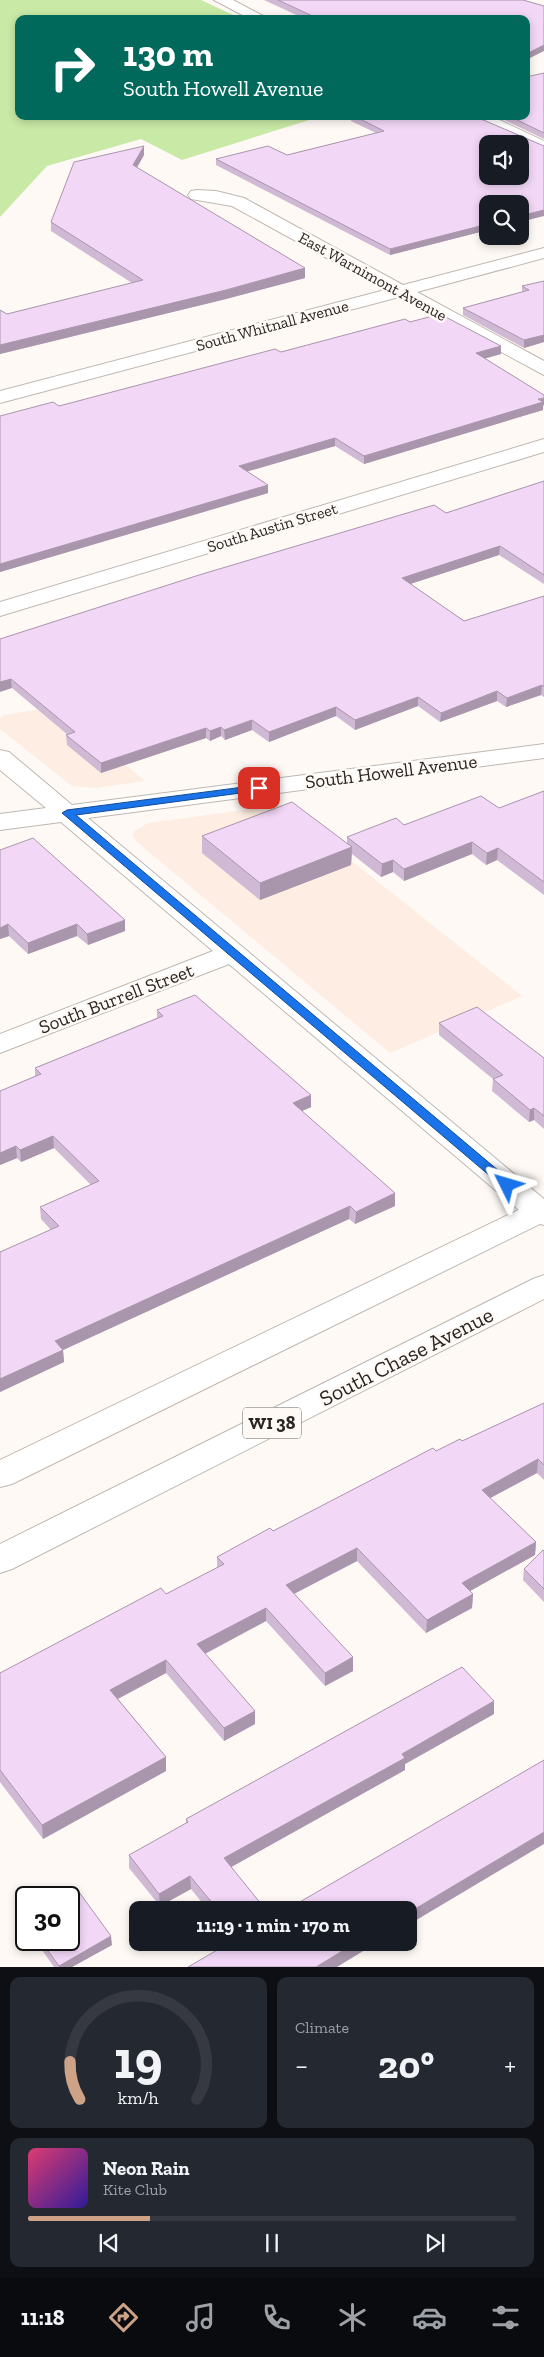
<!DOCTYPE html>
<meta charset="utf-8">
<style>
:root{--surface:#171b24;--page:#242831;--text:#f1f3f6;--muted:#9ea1a6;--line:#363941;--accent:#cda287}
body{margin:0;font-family:"Zilla Slab",serif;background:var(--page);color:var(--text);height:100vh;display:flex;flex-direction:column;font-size:19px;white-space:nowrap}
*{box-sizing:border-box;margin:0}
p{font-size:16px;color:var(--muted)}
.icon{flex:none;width:28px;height:28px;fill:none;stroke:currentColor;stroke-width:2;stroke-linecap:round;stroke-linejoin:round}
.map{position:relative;height:1967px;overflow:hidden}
.side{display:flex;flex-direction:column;gap:10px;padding:10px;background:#0d0f14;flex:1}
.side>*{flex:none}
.guide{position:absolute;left:15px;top:15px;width:515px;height:105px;border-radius:10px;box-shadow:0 2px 8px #0003;background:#00695c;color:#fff;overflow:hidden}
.buttons{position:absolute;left:479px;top:135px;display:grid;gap:10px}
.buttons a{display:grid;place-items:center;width:50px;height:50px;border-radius:10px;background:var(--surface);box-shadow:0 2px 8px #0003;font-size:25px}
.speed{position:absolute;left:15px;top:1886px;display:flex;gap:10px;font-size:25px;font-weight:700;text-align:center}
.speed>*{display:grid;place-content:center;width:65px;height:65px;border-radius:50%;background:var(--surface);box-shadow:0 2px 8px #0003;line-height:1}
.speed .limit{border:2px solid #111;border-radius:8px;background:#fff;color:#111}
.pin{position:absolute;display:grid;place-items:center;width:42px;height:42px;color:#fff;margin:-21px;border-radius:10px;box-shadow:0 2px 8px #0006}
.me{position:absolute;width:55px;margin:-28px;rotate:310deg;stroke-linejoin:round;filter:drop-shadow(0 0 4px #0008)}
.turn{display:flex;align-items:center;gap:18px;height:105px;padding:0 25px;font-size:22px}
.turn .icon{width:65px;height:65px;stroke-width:2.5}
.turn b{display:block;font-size:35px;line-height:42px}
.big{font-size:38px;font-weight:800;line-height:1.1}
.side .widget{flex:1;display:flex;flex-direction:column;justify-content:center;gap:8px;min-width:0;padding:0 18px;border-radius:10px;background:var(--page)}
.side .dial{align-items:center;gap:0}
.dial svg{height:130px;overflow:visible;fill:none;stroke:var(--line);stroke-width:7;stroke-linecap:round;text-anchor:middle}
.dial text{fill:var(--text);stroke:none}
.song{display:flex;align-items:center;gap:15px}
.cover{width:60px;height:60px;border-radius:8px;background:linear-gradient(135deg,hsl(340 70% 55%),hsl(250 70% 35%))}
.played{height:5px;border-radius:2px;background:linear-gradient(90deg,var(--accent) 25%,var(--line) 25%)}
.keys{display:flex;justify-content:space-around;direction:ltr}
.heat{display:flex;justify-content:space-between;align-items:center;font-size:28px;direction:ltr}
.side .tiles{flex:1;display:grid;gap:10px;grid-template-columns:1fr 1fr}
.widget:last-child{grid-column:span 2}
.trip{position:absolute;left:129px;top:1901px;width:288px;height:50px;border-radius:10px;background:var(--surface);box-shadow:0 2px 8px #0003;font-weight:800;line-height:50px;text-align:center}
.tabs{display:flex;height:80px;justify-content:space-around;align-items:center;background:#090b0e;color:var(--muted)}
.tabs .icon{width:35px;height:35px}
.tabs .current{color:var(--accent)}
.tabs b{font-size:22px;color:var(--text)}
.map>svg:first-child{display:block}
.built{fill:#feede2}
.green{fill:#c9e9a6}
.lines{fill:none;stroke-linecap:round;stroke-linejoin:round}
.minor-casing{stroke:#c0b7b1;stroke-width:2}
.major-casing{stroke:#c0b7b1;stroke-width:2}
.minor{fill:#fff;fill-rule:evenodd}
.major{fill:#fff;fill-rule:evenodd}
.wall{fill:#d0b9d4}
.shaded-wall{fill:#a996ac}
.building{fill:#f2d7f6;stroke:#a996ac;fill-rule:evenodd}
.route{fill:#1a73e8;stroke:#114b97}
.labels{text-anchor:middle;stroke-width:5;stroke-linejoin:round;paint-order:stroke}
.far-street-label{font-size:16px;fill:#292523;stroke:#fef9f5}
.shield{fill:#fef9f5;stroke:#696562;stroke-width:1}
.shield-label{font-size:18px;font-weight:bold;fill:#292523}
.street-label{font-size:19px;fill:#292523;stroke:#fef9f5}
.near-street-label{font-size:22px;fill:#292523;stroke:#fef9f5}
</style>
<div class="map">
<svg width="544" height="1967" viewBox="0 0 544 1967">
<rect width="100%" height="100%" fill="#fef9f5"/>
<g class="built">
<path d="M54,707L145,781L96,788L72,786L0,729V718L4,715Z"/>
<path d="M281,805L522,996L390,1053L137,842L133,836L134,831L148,823Z"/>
</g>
<path class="green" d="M0,0H201L242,19H19V116H322L182,160L141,139L47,166L0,217Z"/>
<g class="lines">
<g class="minor-casing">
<g id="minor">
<path d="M214,0H233L269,19H250Z"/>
<path d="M469,116H491L544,141V152L471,119Z"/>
<path d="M197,190L216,191L244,198L403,285L544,248V258L417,292L544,361V375L399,297L0,403V391L385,290L232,206L191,199L188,195L191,191Z"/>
<path d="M544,439V452L0,616V602Z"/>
<path d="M544,744V758L88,818L544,1199V1225L533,1222L229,964L0,1053V1034L213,951L61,822L0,830V814L46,808L0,770V750L9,752L72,805Z"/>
</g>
</g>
<g class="major-casing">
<g id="major">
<path d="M544,1200V1222L12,1484L0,1487V1460L533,1203Z"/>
<path d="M544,1275V1299L12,1569L0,1573V1544L533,1279Z"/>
</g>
</g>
<use href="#minor" class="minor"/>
<use href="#major" class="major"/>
</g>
<g class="wall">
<path d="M264,0H523L526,19H305Z"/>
<path d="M544,73V139L496,116H526Z"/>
<path d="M351,116H474L488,204V230L390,255L216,165V159L287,155L376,133L351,121Z"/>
<path d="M144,146V155L137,168L305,278L226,299L0,354V310L7,314L132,283L51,231V222Z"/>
<path d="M544,281V342L524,348L463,315V308L522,292V286Z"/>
<path d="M410,322L501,346V354L484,359L543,406V410L364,464L335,446L247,471L268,493L0,572V416L59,406L281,352Z"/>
<path d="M544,481V584L499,555L410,584L464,621L544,596V697L541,695L506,707L497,701L440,722L418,706L355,730L336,716L269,742L252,730L225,740L221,736L210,741L206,738L101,773L67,745L66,735H68L12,688L0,639L446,513Z"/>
<path d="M544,791V895L497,860L486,865L472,854L404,881L393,872L381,877L352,854L351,865L260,900L202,853V836L347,844V837L404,825L499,808Z"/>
<path d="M0,850L125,931L88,945L77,936L28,954L9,936L0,939Z"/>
<path d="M157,1010L311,1095V1107L302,1111L395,1206L355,1224L349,1219L63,1350L64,1362L0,1392V1252L51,1230L41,1219L40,1207L91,1185L54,1148L21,1162L17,1158L0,1165V1091L35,1076V1068L157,1018Z"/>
<path d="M439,1023L544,1058V1129L534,1120L529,1122L492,1091L493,1079L439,1035Z"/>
<path d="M544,1403V1480L537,1473L490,1498L536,1542L535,1555L470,1591L473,1594L472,1608L426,1633L357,1561L294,1594L353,1671L325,1686L266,1621L205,1654L255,1724L224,1741L166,1673L118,1699L166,1757V1771L43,1839L0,1782V1673L166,1594L217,1568V1557L273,1531L436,1451L462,1441Z"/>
<path d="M544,1551V1602L523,1580L524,1569Z"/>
<path d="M494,1714L405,1764V1770L231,1867L266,1910H208L191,1889L160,1906L129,1868V1855L186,1824V1819Z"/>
<path d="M35,1940H69L112,1945L72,1967H54Z"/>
</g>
<g class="shaded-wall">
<path d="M544,45V51L526,60V54Z"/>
<path d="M144,146V155L133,174V165Z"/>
<path d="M544,210V216L520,222V216Z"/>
<path d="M488,224V230L390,255V249Z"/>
<path d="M305,268V278L226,299L0,354V345Z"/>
<path d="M544,335V342L524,348V340Z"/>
<path d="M501,346V354L475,361L476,353Z"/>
<path d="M544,398V405L543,406V410L364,464V456Z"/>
<path d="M335,438V446L239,474V466Z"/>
<path d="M268,485V493L0,572V564Z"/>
<path d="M500,546L499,555L401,587L402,578Z"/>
<path d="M11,679L12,688L0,692V682Z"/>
<path d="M542,685L541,695L506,707L507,698Z"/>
<path d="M497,691V701L440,722L441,713Z"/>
<path d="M418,697V706L355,730V720Z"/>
<path d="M336,707V716L269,742V732Z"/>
<path d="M252,720V730L225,740L224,730Z"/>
<path d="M221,727V736L210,741V731Z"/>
<path d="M206,728V738L101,773V763Z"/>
<path d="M472,842V854L404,881V869Z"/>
<path d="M352,847L351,865L260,900V883Z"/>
<path d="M498,848L497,860L486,865L487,853Z"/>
<path d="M393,860V872L381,877L382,864Z"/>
<path d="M125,920V931L88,945L87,934Z"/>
<path d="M8,924L9,936L0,939V928Z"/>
<path d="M77,924V936L28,954V943Z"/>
<path d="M311,1095V1107L293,1115V1103Z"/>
<path d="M534,1108V1120L529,1122L530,1110Z"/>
<path d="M53,1136L54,1148L21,1162L20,1150Z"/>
<path d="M16,1146L17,1158L0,1165V1153Z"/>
<path d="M395,1193V1206L355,1224L356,1212Z"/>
<path d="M350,1206L349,1219L63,1350L64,1362L0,1392V1379L55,1341Z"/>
<path d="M538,1459L537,1473L481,1503L482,1490Z"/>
<path d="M536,1542L535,1555L461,1596L462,1583Z"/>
<path d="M357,1548V1561L286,1598V1585Z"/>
<path d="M473,1594L472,1608L426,1633L427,1620Z"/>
<path d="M266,1608V1621L197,1658V1644Z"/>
<path d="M353,1657V1671L325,1686V1673Z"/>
<path d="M166,1660V1673L110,1703V1690Z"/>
<path d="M494,1701V1714L405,1764V1770L224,1871V1858L402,1754Z"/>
<path d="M255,1711V1724L224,1741V1728Z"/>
<path d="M166,1757V1771L43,1839L42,1825Z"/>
<path d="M544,1832V1844L408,1925V1913Z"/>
<path d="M190,1876L191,1889L160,1906L159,1894Z"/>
<path d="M111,1936L112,1945L72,1967H59V1966Z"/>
<path d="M357,1942H378L337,1967H316Z"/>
</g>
<g class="building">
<path d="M278,0H523L544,6V45L526,54V19H319Z"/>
<path d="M544,73V133L509,116H526V77Z"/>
<path d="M354,116H474L544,146V210L520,216V204H488V224L390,249L216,159L268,146L287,155L384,131ZM488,144H520V176H488Z"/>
<path d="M144,146L133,165L305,268L226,290L0,345V310L7,314L143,280L51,222L74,162Z"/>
<path d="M544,281V335L524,340L463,308L529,290L522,286Z"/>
<path d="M440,314L501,346L476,353L544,395V398L538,399L543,402L364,456L335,438L239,466L268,485L0,564V416L53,402L59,406L275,349L281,352L405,319L410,322Z"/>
<path d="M544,481V575L500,546L402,578L464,621L544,596V687L542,685L507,698L497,691L441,713L418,697L355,720L336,707L269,732L252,720L224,730L221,727L210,731L206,728L101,763L66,735L75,732L11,679L0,682V639L199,575L434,505L446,513Z"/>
<path d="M544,791V882L498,848L487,853L472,842L404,869L393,860L382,864L347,837L396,818L404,825L481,796L499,808Z"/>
<path d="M292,802L352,847L260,883L202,836Z"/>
<path d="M33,838L125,920L87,934L77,924L28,943L8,924L0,928V850Z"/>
<path d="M195,995L311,1095L293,1103L395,1193L356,1212L350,1206L55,1341L63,1350L0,1379V1252L59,1226L40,1207L99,1181L53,1136L20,1150L16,1146L0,1153V1091L41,1074L35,1068L163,1016L157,1010Z"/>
<path d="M477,1007L544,1058V1116L534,1108L530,1110L493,1079L503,1075L439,1023Z"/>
<path d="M544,1403V1465L538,1459L482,1490L536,1542L462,1583L473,1594L427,1620L357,1548L286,1585L353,1657L325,1673L266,1608L197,1644L255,1711L224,1728L166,1660L110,1690L166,1757L42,1825L0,1770V1673L161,1588L166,1594L224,1564L217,1557L270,1528L273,1531L433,1448L436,1451L460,1439L462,1441Z"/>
<path d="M543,1550L544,1551V1589L524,1569Z"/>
<path d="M462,1667L494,1701L402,1754L405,1758L224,1858L266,1910H218L190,1876L159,1894L129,1855L188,1822L186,1819Z"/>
<path d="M544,1760V1832L408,1913V1910H286Z"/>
<path d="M79,1892L111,1936L59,1966L40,1940H69L68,1898Z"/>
<path d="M231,1942H357L316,1967H188Z"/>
</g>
<path class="route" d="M259,785L263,786V790L76,815L512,1182L513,1185L512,1187H503L62,813L67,810Z"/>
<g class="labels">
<g class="far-street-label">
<text transform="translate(373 276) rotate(29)" y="6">East Warnimont Avenue</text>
<text transform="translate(272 325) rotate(-15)" y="6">South Whitnall Avenue</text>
<text transform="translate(272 527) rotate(-17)" y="6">South Austin Street</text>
</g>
<rect class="shield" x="243" y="1407.5" width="58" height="31" rx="4"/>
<g class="shield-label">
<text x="272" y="1429">WI 38</text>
</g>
<g class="street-label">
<text transform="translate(391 771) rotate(-7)" y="7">South Howell Avenue</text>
<text transform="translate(116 998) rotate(-21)" y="7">South Burrell Street</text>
</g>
<g class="near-street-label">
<text transform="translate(406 1356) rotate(-27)" y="8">South Chase Avenue</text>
</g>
</g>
</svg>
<div class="buttons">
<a><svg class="icon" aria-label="sound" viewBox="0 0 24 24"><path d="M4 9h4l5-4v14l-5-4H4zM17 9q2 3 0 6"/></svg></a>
<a><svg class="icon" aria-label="search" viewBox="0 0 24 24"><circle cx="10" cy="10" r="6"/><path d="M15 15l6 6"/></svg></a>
</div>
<div class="speed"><div class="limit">30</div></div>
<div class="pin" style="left:259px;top:788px;background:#d93025"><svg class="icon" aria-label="arrive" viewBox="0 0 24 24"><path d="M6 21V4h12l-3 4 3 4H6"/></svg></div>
<svg class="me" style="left:507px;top:1185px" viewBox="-20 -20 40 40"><path d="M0-17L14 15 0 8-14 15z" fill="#1a73e8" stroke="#fff" stroke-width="4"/></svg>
<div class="trip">11:19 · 1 min · 170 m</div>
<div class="guide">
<div class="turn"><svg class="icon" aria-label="right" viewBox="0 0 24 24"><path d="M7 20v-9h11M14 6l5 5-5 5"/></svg><div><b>130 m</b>South Howell Avenue</div></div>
</div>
</div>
<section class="side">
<div class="tiles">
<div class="widget dial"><svg viewBox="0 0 100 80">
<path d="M14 69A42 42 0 1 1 86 69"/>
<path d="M14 69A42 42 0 0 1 8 46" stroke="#cda287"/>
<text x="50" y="56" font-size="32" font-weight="700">19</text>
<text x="50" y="72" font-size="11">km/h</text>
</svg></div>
<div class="widget"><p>Climate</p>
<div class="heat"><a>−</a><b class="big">20°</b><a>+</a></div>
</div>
<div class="widget">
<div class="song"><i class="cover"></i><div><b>Neon Rain</b><p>Kite Club</p></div></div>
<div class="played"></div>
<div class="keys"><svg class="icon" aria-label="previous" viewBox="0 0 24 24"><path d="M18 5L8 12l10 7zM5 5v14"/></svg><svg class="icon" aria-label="pause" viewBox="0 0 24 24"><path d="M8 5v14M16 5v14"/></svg><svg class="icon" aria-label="next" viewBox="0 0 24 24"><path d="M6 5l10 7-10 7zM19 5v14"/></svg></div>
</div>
</div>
</section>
<nav class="tabs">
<b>11:18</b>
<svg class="icon current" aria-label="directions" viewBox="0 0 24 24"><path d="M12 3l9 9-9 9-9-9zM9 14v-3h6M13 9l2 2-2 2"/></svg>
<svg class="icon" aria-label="music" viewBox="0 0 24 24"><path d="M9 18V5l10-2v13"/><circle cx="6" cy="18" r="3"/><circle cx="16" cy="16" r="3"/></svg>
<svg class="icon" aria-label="phone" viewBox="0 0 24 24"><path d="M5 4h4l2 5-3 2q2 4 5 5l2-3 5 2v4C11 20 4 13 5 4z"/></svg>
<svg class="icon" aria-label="climate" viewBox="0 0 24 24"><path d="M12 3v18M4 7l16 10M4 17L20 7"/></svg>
<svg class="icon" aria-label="car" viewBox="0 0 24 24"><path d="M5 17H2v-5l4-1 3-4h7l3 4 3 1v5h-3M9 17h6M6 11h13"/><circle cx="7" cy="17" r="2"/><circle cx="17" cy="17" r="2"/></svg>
<svg class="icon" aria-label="filters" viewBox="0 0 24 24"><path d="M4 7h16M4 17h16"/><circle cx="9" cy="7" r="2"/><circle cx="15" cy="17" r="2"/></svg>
</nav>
